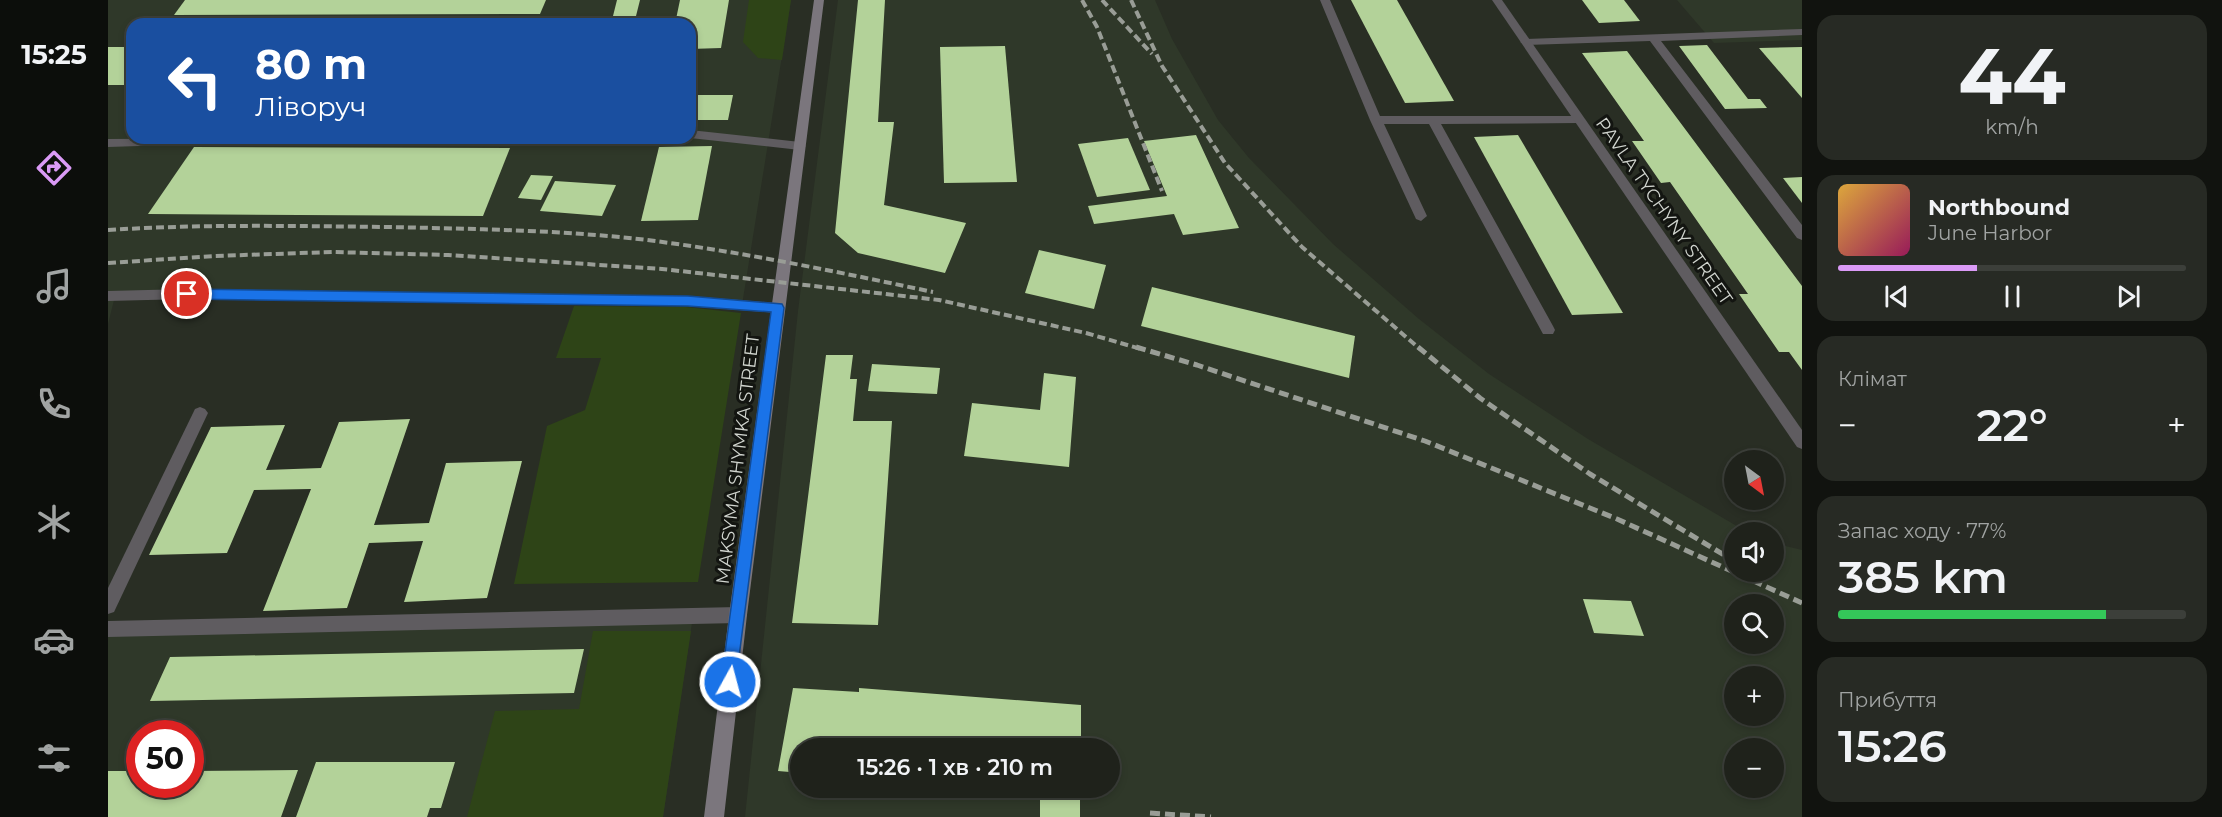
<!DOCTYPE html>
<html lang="uk">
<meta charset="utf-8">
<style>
:root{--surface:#1f221b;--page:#272a24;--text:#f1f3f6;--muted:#a1a4a3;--line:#3c3f3a;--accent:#da9af6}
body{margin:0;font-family:Montserrat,sans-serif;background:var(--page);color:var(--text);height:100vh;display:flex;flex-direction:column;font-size:22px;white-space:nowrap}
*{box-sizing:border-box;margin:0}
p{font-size:20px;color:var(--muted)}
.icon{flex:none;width:33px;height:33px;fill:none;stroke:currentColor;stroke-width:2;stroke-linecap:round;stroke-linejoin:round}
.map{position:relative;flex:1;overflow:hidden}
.details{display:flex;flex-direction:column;gap:15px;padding:15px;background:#11130f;width:420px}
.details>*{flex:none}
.banner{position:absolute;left:18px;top:18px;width:570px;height:126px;border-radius:18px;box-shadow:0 3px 9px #0003,0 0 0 2px var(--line);background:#1a4fa0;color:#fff;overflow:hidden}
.needle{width:39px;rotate:148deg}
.fabs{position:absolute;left:1616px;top:450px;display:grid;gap:12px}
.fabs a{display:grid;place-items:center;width:60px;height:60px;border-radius:50%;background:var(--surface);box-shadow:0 3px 9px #0003,0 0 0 2px var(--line);font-size:30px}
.speed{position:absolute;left:18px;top:720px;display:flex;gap:12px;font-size:30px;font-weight:700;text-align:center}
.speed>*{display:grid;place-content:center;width:78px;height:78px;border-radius:50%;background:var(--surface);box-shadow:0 3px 9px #0003,0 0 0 2px var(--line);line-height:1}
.speed .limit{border:9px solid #d22;background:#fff;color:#111}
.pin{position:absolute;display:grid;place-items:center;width:51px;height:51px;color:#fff;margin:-26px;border:3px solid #fff;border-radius:50%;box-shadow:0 2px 6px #0007}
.me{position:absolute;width:66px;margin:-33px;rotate:7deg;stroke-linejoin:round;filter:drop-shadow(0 0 4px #0008)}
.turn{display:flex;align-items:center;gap:21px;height:126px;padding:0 30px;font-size:27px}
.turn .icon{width:78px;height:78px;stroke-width:2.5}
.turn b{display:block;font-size:42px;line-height:51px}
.big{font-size:45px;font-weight:600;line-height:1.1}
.details .card{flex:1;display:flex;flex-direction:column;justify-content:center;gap:9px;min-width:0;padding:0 21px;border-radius:18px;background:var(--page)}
.details .dial{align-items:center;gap:0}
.dial b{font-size:78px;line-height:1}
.song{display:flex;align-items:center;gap:18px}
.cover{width:72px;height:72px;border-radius:9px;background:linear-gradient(135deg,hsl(40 70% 55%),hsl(330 70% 35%))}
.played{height:6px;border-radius:3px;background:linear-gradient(90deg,var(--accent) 40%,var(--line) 40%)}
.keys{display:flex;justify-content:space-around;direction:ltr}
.heat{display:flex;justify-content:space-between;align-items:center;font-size:33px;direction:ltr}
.charge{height:9px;border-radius:4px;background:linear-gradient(90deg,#34c759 77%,var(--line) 0)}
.trip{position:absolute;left:682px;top:738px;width:330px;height:60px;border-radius:30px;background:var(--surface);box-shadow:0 3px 9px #0003,0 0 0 2px var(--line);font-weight:600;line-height:60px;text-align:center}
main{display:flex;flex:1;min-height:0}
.tab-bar{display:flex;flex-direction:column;width:108px;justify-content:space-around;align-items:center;background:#0c0e0b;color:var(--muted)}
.tab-bar .icon{width:42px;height:42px}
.tab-bar .active{color:var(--accent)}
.tab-bar b{font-size:27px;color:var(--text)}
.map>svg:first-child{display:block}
.built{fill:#2f3829;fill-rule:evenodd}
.green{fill:#2e4417}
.building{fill:#b3d299}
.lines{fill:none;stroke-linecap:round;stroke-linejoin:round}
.service{fill:#5f5c60;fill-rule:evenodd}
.minor{fill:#5f5c60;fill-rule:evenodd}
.secondary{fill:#7b767d;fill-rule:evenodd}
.rail-far1{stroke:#999d96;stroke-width:4;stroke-dasharray:8 4;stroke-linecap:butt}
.rail{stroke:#999d96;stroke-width:5;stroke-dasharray:10 5;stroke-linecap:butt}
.route{fill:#1a73e8;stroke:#114b97;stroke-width:1.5}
.labels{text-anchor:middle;stroke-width:6;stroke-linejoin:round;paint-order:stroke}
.street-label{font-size:18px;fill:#d1d5cf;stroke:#131511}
</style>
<main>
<nav class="tab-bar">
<b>15:25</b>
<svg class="icon active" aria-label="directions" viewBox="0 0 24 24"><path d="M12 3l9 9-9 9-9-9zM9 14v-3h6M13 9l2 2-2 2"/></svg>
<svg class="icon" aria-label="music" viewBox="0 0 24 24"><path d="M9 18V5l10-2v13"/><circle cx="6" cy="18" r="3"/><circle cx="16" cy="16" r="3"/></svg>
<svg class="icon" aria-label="phone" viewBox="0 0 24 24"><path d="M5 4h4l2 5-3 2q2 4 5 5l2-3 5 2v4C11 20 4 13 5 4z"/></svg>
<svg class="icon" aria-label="climate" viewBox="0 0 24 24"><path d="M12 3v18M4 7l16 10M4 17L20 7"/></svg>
<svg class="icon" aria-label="car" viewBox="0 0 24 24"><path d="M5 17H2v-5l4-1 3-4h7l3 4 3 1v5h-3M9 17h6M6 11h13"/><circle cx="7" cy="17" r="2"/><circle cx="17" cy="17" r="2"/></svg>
<svg class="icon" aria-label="filters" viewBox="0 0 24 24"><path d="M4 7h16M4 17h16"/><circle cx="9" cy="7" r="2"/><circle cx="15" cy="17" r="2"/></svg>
</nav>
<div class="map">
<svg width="1694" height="817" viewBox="0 0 1694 817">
<rect width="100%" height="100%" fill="#292e24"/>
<g class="built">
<path d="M0,0H683L634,305L7,296L0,324ZM24,24H582V138H24Z"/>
<path d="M730,0H1047L1064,39L1110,120L1141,158L1225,244L1311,319L1381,374L1480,439L1639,532H1626V572H1665V543L1694,550V817H637L690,311ZM1626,604H1665V644H1626ZM1626,676H1665V716H1626ZM693,748H1002V788H693ZM1626,748H1665V788H1626Z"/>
<path d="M1569,0H1694V40L1606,43Z"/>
<path d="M585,616L555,817H0V629ZM32,734H82V784H32Z"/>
</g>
<g class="green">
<path d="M641,0H683L674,60L650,58L635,42Z"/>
<path d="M466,306L578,307L633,313L590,582L406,584L439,426L477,410L493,358H448Z"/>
<path d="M485,631H583L555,817H359L387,711L471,709Z"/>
</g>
<g class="building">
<path d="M77,0H438L432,14L66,15Z"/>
<path d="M509,0H532L526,24H503Z"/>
<path d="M572,0H621L613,48L582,49V24H567Z"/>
<path d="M750,0H777L770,122H786L776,205L858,223L837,273L750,253L727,233Z"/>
<path d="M1243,0H1289L1346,101L1297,103Z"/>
<path d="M1474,0H1516L1532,21L1491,23Z"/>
<path d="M1599,45L1640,99H1652L1659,108L1617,109L1571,46Z"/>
<path d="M897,46L909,182L836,183L832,47Z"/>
<rect x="0" y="47" width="24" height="38"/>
<path d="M1694,47V98L1651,48Z"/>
<path d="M1519,51L1694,286V370L1681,352H1671L1631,294H1640L1562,182L1553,183L1524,141H1536L1474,53Z"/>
<path d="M582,95H625L620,120H582Z"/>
<path d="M1088,135L1131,228L1075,235L1066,214L986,224L980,206L1059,196L1036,141Z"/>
<path d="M1410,135L1515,313L1464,315L1366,137Z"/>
<path d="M1020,138L1042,190L989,197L970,144Z"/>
<path d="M604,146L590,220L533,221L551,147Z"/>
<path d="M86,147L402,148L375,216L40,214Z"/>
<path d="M423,175L445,176L433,200L410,198Z"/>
<path d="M1694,177V203L1675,178Z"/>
<path d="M447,181L508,185L494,216L432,211Z"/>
<path d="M931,250L998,265L986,309L917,293Z"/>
<path d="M1044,287L1247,336L1241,378L1033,326Z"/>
<path d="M718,355H745L742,379H749L745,421H784L770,625L684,623Z"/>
<path d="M764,364L832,368L829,394L760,391Z"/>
<path d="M936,373L968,377L961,467L856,456L864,403L932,410Z"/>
<path d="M302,419L266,525L321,523L338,463L414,461L379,598L296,602L315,541L261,543L239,608L155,611L203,489L146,490L119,553L41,555L103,427L177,425L158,470L213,468L231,422Z"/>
<path d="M1475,599L1523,601L1536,636L1486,633Z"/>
<path d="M476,649L466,693L42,701L62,657Z"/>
<path d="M685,688L751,692V688L973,705V748H693V773L670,771Z"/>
<path d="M208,762H347L333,808H322L319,817H188Z"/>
<path d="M190,770L173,817H0V771H32V784H82V771Z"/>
<path d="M812,788H972V817H932V799Z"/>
</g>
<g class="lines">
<g class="service">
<path d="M1212,0H1222L1272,116H1474V122L1470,123L1333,124L1445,326L1447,330L1445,334H1435L1321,124H1276L1319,216L1313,221L1308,219L1262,120Z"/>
<path d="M1694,29V35L1553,41L1694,225V240L1689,238L1542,41L1418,45L1412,42L1418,39Z"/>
<path d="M582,130L692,142L698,146L692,150L582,138Z"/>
<path d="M161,138L155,142L0,147V139Z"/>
<path d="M79,289L580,296L670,303L677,308L670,313L580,306L79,299L0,301V291Z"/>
<path d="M92,407L97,409L100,413L6,612L0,614V588L87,409Z"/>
<path d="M630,607L636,609L639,615L636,621L630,623L0,637V621Z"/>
</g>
<path class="minor" d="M1384,0H1394L1694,430V449L1689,447Z"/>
<path class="secondary" d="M706,0H716L639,615L616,817H596L621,615Z"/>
<g class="rail-far1">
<path d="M974,0L989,27L1054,191"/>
<path d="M994,0L1044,54"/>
<path d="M1023,0L1054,66L1117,163L1194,247L1312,349"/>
<path d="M0,230C94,224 187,226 281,227C367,229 454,230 539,240C635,252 730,272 825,292"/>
<path d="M0,263L106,256L225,252L340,255L554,269L831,300L978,333L1033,349"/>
</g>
<g class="rail">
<path d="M1028,347L1089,365L1317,441L1509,519L1694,603"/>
<path d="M1310,347L1372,398L1482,474L1626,561"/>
<path d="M1042,813L1103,817"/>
</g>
</g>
<path class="route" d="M79,289L580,296L674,304L676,308L627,688L622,690L616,688L613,682L663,312L580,306L79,299L73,294Z"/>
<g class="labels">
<g class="street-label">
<text transform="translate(1556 211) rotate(55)" y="6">PAVLA TYCHYNY STREET</text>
<text transform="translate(630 459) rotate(-83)" y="6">MAKSYMA SHYMKA STREET</text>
</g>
</g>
</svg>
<div class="fabs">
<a><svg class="needle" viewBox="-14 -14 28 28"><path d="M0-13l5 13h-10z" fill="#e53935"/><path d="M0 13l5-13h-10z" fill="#a1a4a3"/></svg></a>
<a><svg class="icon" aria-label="sound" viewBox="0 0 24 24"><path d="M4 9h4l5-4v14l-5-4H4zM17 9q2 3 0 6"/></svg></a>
<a><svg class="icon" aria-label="search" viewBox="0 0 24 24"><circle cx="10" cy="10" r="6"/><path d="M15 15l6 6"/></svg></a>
<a>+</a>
<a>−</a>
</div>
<div class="speed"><div class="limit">50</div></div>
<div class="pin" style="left:79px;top:294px;background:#d93025"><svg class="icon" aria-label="arrive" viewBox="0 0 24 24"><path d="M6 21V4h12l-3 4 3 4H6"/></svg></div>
<svg class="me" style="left:622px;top:682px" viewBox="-20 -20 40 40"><circle r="17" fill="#1a73e8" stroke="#fff" stroke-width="3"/><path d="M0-11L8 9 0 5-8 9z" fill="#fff"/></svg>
<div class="trip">15:26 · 1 хв · 210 m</div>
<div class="banner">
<div class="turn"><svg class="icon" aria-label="left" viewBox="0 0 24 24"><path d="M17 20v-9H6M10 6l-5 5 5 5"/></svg><div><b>80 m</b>Ліворуч</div></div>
</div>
</div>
<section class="details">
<div class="card dial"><b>44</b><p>km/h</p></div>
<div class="card">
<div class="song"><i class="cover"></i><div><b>Northbound</b><p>June Harbor</p></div></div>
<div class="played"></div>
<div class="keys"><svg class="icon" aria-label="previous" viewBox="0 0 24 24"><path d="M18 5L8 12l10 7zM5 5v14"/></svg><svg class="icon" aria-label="pause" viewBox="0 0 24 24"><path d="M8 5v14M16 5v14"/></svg><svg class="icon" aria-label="next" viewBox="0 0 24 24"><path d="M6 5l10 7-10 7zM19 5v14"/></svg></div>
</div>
<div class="card"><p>Клімат</p>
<div class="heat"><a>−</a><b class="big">22°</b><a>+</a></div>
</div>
<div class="card"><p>Запас ходу · 77%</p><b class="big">385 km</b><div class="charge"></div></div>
<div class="card"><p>Прибуття</p><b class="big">15:26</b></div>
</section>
</main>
